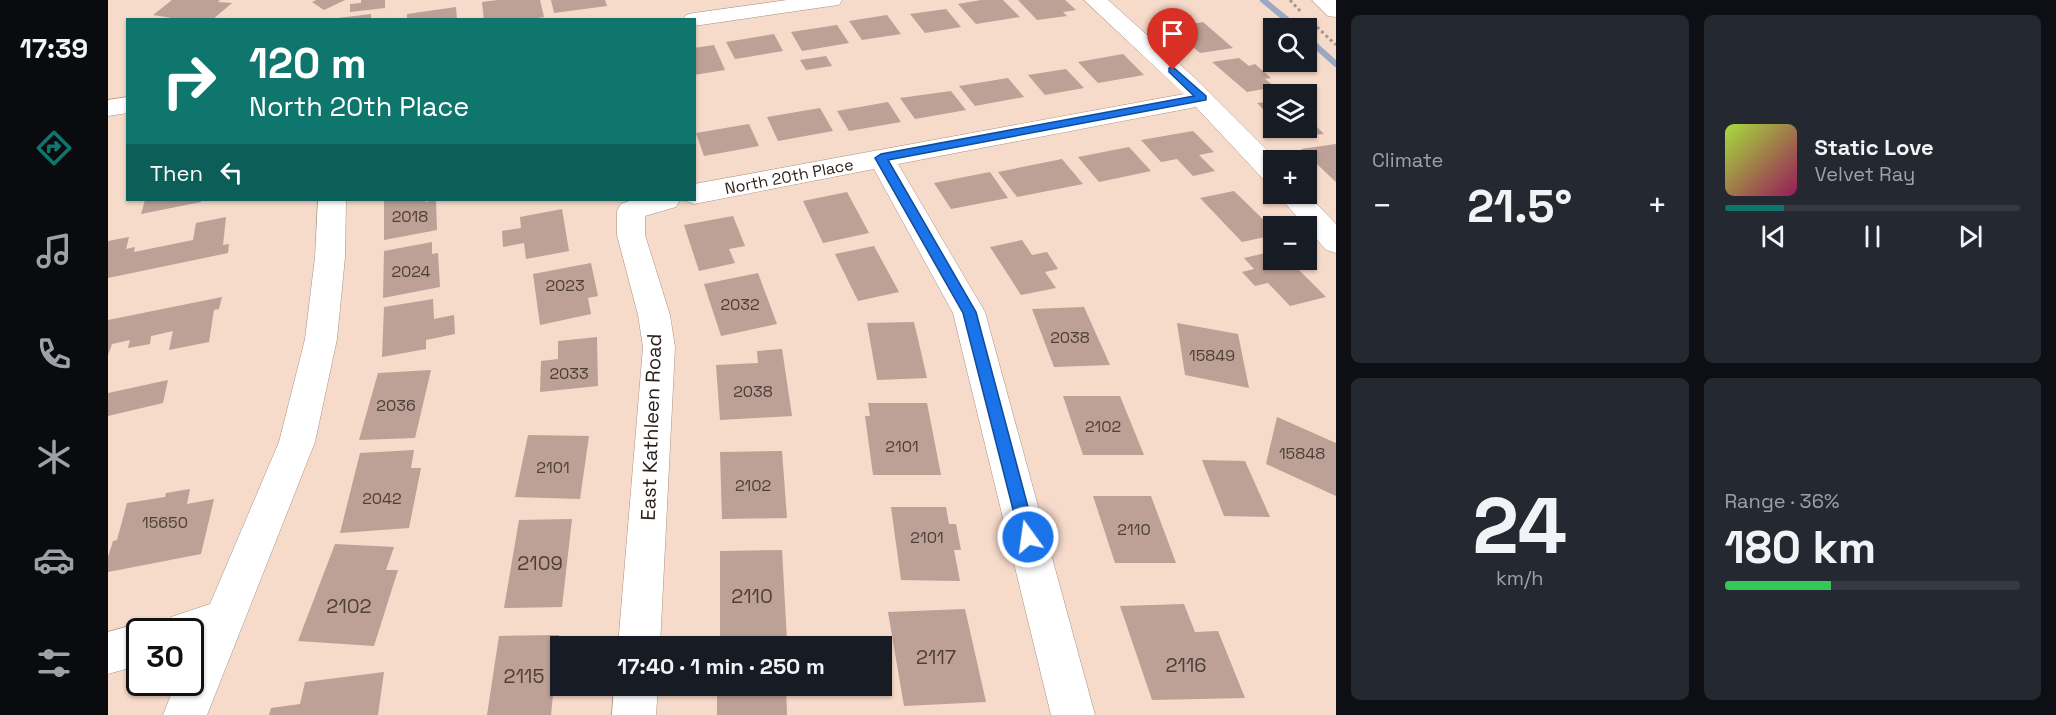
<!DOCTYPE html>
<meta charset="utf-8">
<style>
:root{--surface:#171b24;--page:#242831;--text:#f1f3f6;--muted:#9ea1a6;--line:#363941;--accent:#0f766e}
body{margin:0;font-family:"Space Grotesk",sans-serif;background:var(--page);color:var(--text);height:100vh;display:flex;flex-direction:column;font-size:22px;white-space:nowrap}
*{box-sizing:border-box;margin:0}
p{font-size:20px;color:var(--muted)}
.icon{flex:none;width:33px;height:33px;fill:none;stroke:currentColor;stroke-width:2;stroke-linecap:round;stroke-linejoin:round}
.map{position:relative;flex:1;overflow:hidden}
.details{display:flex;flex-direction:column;gap:15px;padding:15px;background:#0d0f14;width:720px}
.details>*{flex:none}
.top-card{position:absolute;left:18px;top:18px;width:570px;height:183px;border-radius:0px;box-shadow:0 2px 4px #0004;background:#0f766e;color:#fff;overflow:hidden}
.tools{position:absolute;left:1155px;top:18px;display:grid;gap:12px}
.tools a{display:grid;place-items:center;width:54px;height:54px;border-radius:0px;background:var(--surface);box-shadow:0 2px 4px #0004;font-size:30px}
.speed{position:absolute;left:18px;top:618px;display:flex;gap:12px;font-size:30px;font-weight:700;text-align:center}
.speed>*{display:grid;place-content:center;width:78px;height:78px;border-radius:50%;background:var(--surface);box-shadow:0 2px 4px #0004;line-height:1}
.speed .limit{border:3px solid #111;border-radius:9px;background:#fff;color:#111}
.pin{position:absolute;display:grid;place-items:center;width:51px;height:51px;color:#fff;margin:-62px -26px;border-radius:50% 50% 50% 0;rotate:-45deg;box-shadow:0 0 6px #0007}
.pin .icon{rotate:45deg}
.me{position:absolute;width:66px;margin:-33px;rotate:346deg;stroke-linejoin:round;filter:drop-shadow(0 0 4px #0008)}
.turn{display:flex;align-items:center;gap:21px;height:126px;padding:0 24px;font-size:27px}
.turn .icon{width:78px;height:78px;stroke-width:2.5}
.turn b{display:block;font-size:42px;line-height:51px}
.then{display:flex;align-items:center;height:57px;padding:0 24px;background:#0003;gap:12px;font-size:22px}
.big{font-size:45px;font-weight:600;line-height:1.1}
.details .tile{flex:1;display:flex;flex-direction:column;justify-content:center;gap:9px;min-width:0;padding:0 21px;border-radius:9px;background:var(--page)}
.details .dial{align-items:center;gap:0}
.dial b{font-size:78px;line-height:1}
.song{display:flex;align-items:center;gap:18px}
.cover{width:72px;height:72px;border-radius:9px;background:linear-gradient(135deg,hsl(80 70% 55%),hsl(330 70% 35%))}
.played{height:6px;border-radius:3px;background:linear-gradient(90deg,var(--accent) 20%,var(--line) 20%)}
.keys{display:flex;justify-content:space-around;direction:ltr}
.heat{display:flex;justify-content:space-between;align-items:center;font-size:33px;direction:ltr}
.charge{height:9px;border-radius:4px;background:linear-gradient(90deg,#34c759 36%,var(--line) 0)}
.details .tiles{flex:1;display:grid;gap:15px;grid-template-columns:repeat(2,1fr)}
.trip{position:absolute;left:442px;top:636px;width:342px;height:60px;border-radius:0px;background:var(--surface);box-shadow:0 2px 4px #0004;font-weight:600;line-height:60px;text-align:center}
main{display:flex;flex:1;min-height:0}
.dock{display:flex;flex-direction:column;width:108px;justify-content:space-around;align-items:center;background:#090b0e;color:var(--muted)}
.dock .icon{width:42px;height:42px}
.dock .current{color:var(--accent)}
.dock b{font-size:27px;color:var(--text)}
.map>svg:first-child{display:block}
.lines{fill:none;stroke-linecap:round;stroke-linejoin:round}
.stream{stroke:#9aa8c2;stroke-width:6}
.building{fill:#bda096}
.minor-casing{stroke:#ab9182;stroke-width:1}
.tertiary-casing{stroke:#ab9182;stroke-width:1}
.secondary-casing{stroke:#ab9182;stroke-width:1}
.path{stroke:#ac968a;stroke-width:3;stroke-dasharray:3 3;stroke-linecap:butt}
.minor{fill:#fff;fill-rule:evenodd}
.tertiary{fill:#fff;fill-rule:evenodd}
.secondary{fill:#fff;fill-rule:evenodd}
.route{fill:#1a73e8;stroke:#114b97;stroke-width:1.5}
.labels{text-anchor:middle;stroke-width:6;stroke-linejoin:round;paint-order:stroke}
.far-street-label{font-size:16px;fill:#291f19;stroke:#fff}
.number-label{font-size:16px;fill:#4e3f38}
.street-label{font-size:20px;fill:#291f19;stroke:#fff}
.near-number-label{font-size:20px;fill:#4e3f38}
</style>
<main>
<nav class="dock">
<b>17:39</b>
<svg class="icon current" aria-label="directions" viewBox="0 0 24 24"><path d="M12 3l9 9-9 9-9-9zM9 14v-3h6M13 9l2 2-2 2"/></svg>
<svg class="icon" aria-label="music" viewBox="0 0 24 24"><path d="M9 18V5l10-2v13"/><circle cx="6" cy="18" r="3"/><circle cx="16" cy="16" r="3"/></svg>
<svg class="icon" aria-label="phone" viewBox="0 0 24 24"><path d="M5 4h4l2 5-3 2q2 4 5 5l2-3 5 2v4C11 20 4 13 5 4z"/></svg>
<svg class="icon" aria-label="climate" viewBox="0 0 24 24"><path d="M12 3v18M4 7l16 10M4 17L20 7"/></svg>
<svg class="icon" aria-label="car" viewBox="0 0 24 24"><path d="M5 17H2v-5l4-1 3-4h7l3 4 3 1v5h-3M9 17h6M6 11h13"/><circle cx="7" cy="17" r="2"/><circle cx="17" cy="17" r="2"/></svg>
<svg class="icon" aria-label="filters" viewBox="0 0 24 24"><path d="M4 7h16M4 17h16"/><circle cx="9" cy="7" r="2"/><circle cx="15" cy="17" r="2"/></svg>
</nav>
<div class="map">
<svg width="1228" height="715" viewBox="0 0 1228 715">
<rect width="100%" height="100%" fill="#f6daca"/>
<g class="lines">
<g class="stream">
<path d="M1155,0L1189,28"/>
<path d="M1198,37L1228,64"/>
</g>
</g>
<g class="building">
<path d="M64,0H112L110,2L124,3L104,20H76L45,15Z"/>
<path d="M208,0H237L216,10L204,2Z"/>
<path d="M253,0H277V8L242,12V4L253,3Z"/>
<path d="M390,0H432L436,17L418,20H376L374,2Z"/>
<path d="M443,0H497L499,6L446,13Z"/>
<path d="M873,0H895L912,17L868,24L850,4Z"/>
<path d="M910,0H957L968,10L955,12L959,16L929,20Z"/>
<path d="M348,7L349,20H299V14Z"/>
<path d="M838,9L853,27L817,33L802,14Z"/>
<path d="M263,14V20H230V18Z"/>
<path d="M779,15L793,34L754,40L741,21Z"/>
<path d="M1095,22L1125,48L1092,53L1063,28Z"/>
<path d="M729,25L741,43L694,51L683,32Z"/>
<path d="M666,34L675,51L627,59L618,42Z"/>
<path d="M606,45L617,70L586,75V48Z"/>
<path d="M1015,54L1036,75L990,83L970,62Z"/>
<path d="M718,56L724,66L698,70L692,60Z"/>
<path d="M1131,58L1141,66L1147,64L1163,78L1157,79L1167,87L1139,92L1104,62Z"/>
<path d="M958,69L976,88L937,95L920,75Z"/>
<path d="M900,78L916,97L867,106L851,86Z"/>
<path d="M843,91L858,110L807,119L792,98Z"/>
<path d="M1166,101V120L1149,103Z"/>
<path d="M780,102L793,122L741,131L729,111Z"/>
<path d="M712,108L725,131L670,141L659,117Z"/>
<path d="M1198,116L1216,134L1182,137L1172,128H1198Z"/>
<path d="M641,124L651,146L596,156L588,133Z"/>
<path d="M1085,131L1106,152L1091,155L1107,171L1085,176L1069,159L1053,162L1033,140Z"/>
<path d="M1228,144V182L1193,149Z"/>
<path d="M1021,147L1043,171L991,182L970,157Z"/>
<path d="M954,159L975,184L909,197L890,172Z"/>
<path d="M882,172L900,198L843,209L826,183Z"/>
<path d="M1126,191L1166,230V235L1134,242L1092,198Z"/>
<path d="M739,192L761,233L715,243L695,201Z"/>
<path d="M37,200H94L93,202L33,214Z"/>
<path d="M276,200H317V202L328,200L329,230L276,240Z"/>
<path d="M454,209L461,251L418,259L416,243L395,247L394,231L413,228L412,217Z"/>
<path d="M625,216L637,246L621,249L627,263L591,271L576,225Z"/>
<path d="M118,217L115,245L121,244L120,253L0,278V241L21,237L18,249L27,247L26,252L85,240L88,223Z"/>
<path d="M914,240L924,255L939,252L950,269L937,272L948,288L913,295L882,247Z"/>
<path d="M324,242V254L330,253L332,287L275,298L276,251Z"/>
<path d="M766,246L791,292L750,301L727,254Z"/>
<path d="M1166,251V260H1181L1218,297L1182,306L1160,283L1147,286L1134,272L1146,269L1136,258Z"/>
<path d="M483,263L490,296L480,298L483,314L432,325L425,274Z"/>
<path d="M650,273L669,324L613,336L596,284Z"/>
<path d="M114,297L111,309L106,310L101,342L61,350L65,331L43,336L42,344L20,348L22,340L4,344L0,355V320Z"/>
<path d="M325,299L326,319L346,315L347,334L318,340V349L274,357L276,307Z"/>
<path d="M976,307L1002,365L946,367L924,309Z"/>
<path d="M806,322L819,378L769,380L759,323Z"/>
<path d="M1069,323L1130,334L1141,388L1077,375Z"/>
<path d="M489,337L490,386L432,392L433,361L450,359V341Z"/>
<path d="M674,349L684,416L612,420L608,365L650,363L649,351Z"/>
<path d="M323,370L307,438L251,440L270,373Z"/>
<path d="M60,380L55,403L0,416V393Z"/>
<path d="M955,396H1012L1036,455H975Z"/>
<path d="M760,403H819L833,475H765L757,416H762Z"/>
<path d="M1169,417L1228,443V496L1158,464Z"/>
<path d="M420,435L481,436L472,499L407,497Z"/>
<path d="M306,450L303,468H313L301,528L232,533L252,453Z"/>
<path d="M674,451L679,518L614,519L612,452Z"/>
<path d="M1094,460L1137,461L1162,517L1116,516Z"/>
<path d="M82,489L79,504L106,499L93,554L0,572V557L5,541L9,540L19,503L57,497L58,493Z"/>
<path d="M985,496H1043L1068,563H1007Z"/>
<path d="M783,507H838L841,524H848L853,550H846L852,581L793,580Z"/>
<path d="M464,519L454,607L396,608L411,520Z"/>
<path d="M227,544L286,547L278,570H290L266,646L190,641Z"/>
<path d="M674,550L679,641H612V551Z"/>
<path d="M1076,604L1087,632L1110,631L1137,698L1044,700L1012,606Z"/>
<path d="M857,609L878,702L796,706L780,612Z"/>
<path d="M451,635L443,715H379L391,636Z"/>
<path d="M276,672L270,715H161L163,708L192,704L197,682Z"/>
<path d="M609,686H678L679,715H609Z"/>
</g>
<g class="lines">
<g class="minor-casing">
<g id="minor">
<path d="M976,0H1000L1088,79L1169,160H1166V183L1156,180L1088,107L790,164L877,312L987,715H943L845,313L766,169L586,204L575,200H586V184L1076,94Z"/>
<path d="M1198,193L1228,224V253L1218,250L1169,194Z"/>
<path d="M210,200H238L237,257L229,339L207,442L99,715H55L68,682H82V632H57L63,617L102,604L171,442L197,339L207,257Z"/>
<path d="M524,200H572L568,207L537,216V235L562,315L567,347L552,646H510L535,347L530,315L509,235V211L513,204Z"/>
<path d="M32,623L48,632H32V665L0,674V632Z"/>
<path d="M506,686H550L548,715H504Z"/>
</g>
</g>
<g class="tertiary-casing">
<g id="tertiary">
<path d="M679,0H734L731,5L723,6L586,26V20H575L578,15L586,13Z"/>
<path d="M20,97V113L0,116V100Z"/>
</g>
</g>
<g class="secondary-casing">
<path id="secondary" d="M1204,0H1228V17L1220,16Z"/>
</g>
<g class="path">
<path d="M1182,0L1193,12"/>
<path d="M1209,27L1228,45"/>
</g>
<use href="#minor" class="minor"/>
<use href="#tertiary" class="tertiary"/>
<use href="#secondary" class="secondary"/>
</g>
<path class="route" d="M1065,67L1098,96V100L780,160L868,312L928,537L925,543L920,545L914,543L912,537L855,313L767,158L773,154L1086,96L1061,72V68Z"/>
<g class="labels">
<g class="far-street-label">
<text transform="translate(681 176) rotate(-11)" y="6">North 20th Place</text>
</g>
<g class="number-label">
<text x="302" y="222">2018</text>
<text x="303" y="277">2024</text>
<text x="457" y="291">2023</text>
<text x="632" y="310">2032</text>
<text x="962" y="343">2038</text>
<text x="1104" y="361">15849</text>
<text x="461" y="379">2033</text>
<text x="645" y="397">2038</text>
<text x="288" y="411">2036</text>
<text x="995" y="432">2102</text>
<text x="794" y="452">2101</text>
<text x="1194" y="459">15848</text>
<text x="445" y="473">2101</text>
<text x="645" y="491">2102</text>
<text x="274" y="504">2042</text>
<text x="57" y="528">15650</text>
<text x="1026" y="535">2110</text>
<text x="819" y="543">2101</text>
</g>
<g class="street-label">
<text transform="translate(543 427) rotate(-88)" y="7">East Kathleen Road</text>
</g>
<g class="near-number-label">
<text x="432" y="570">2109</text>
<text x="644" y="603">2110</text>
<text x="241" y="613">2102</text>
<text x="828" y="664">2117</text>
<text x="1078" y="672">2116</text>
<text x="416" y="683">2115</text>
</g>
</g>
</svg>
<div class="tools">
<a><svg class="icon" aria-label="search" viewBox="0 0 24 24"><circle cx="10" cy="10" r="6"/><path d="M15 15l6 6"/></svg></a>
<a><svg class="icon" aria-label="layers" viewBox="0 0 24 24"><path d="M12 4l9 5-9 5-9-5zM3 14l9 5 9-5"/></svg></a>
<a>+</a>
<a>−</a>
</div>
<div class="speed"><div class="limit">30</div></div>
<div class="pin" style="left:1065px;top:70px;background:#d93025"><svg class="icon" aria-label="arrive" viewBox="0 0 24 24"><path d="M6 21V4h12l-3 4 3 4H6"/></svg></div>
<svg class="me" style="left:920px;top:537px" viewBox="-20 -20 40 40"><circle r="17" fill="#1a73e8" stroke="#fff" stroke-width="3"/><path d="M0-11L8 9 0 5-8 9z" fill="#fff"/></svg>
<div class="trip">17:40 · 1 min · 250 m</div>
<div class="top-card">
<div class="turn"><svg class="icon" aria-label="right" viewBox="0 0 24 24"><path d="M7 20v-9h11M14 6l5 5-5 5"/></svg><div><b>120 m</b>North 20th Place</div></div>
<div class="then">Then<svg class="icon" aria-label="left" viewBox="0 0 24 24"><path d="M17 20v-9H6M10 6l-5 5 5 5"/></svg></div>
</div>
</div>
<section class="details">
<div class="tiles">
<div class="tile"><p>Climate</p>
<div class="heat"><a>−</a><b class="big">21.5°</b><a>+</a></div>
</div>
<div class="tile">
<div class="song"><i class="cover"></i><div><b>Static Love</b><p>Velvet Ray</p></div></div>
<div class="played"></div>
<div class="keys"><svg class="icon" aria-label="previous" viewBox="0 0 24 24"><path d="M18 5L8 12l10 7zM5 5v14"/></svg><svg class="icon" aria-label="pause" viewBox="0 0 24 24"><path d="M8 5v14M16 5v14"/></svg><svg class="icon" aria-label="next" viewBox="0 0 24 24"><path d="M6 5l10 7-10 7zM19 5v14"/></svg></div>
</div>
<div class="tile dial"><b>24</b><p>km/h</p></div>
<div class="tile"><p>Range · 36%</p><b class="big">180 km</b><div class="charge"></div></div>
</div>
</section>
</main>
